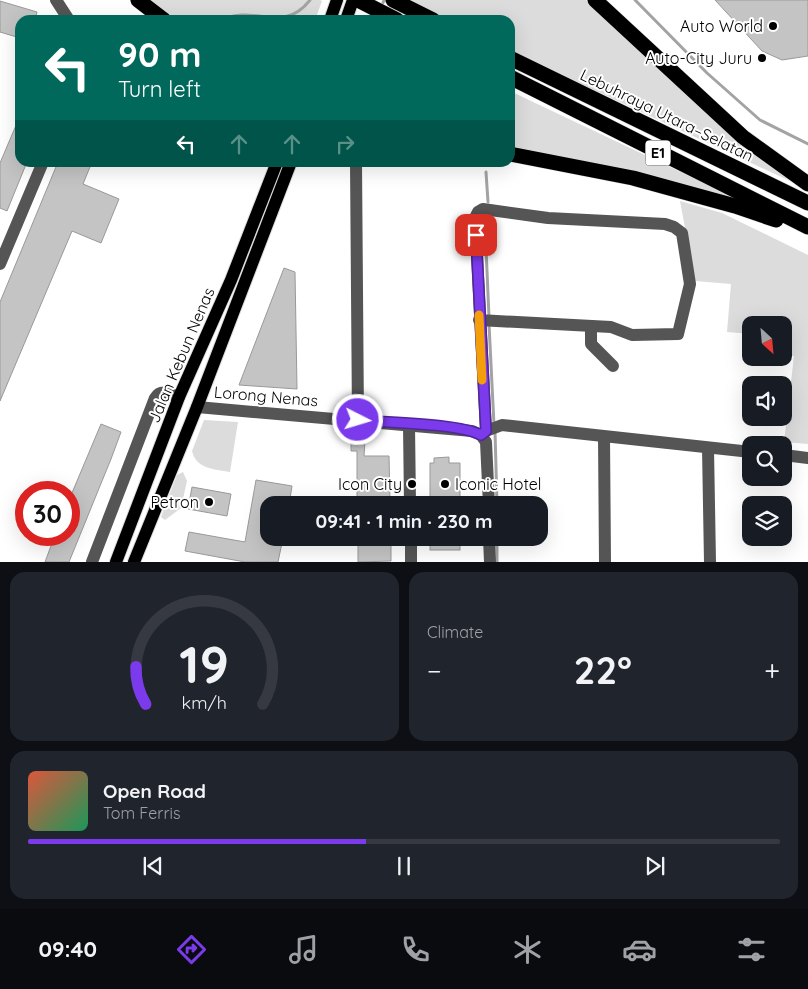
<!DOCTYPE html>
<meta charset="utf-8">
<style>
:root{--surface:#171b24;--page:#20242c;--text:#f1f3f6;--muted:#9ea1a6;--line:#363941;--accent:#7c3aed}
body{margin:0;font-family:Quicksand,sans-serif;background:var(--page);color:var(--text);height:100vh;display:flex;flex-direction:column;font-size:19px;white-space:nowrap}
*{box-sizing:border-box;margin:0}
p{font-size:16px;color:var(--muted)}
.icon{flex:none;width:28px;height:28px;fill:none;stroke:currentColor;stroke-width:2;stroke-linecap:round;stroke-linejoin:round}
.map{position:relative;height:562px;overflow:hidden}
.side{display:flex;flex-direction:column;gap:10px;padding:10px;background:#0d0f14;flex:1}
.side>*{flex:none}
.banner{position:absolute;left:15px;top:15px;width:500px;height:152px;border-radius:15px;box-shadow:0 5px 20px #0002;background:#00695c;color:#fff;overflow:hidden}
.needle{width:32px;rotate:154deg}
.tools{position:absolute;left:742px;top:316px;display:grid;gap:10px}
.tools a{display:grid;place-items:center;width:50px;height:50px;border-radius:10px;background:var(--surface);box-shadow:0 5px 20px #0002;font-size:25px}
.speed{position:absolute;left:15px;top:481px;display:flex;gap:10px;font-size:25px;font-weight:700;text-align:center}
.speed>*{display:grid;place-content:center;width:65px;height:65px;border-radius:50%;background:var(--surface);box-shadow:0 5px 20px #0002;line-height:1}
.speed .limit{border:8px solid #d22;background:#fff;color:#111}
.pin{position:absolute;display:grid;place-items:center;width:42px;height:42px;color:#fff;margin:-21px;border-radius:10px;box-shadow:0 2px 8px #0006}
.me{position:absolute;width:55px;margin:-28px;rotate:95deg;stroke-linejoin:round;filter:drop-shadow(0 0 4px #0008)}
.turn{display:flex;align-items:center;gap:18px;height:105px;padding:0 20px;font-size:22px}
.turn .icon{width:65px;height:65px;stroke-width:2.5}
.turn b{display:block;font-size:35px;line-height:42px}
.lanes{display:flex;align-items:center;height:48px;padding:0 20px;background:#0003;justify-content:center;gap:25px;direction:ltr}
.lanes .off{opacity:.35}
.big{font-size:38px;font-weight:700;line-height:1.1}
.side .card{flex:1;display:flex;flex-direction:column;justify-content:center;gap:8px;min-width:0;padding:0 18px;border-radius:15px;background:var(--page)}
.side .dial{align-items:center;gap:0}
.dial svg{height:130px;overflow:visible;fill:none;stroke:var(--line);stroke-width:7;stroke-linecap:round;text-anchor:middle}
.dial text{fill:var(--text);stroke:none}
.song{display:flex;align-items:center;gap:15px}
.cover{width:60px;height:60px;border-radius:8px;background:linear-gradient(135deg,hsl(10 70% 55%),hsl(150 70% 35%))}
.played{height:5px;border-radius:2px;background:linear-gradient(90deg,var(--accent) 45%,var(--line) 45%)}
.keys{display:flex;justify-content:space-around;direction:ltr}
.heat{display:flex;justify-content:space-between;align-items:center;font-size:28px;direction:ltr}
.side .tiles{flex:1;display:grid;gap:10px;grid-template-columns:1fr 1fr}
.card:last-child{grid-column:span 2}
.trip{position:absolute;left:260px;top:496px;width:288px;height:50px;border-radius:15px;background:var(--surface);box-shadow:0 5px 20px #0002;font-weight:700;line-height:50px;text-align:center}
.tabs{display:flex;height:80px;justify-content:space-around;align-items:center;background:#090b0e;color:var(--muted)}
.tabs .icon{width:35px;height:35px}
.tabs .selected{color:var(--accent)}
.tabs b{font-size:22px;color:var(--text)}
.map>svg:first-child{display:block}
.green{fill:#dcdcdc}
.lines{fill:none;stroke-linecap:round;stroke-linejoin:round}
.stream{stroke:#a3a3a3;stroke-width:3}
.building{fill:#c4c4c4;stroke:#999}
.major-casing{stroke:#dbdbdb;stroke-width:14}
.highway-casing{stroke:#dbdbdb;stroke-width:16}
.minor{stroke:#555;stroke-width:12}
.major{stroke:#000;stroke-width:12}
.highway{stroke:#000;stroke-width:15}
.route-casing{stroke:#51269a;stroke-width:12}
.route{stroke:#7c3aed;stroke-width:9}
.slow{stroke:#f59e0b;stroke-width:9}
.poi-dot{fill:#000;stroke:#fff;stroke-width:2}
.labels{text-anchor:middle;stroke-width:4;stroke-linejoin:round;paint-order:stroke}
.shield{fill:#fff;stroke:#4c4c4c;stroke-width:1}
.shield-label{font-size:15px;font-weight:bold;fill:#000}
.poi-label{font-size:16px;fill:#000;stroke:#fff;text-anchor:end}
.street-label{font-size:16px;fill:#000;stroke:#fff}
</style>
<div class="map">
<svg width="808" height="562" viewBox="0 0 808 562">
<rect width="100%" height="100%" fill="#fff"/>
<g class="green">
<path d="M145,0H320L322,1L315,20H170Z"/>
<path d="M405,0H586L619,28L727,131L790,181L510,51V20H446Z"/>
<path d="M510,91L763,211L649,176L510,146Z"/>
<path d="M680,201L722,213L808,255V444L784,442L794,356L784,355V325H751V334L727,332L731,284L695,281Z"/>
<path d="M204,420L238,422L230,472C214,469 196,469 192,451Z"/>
<path d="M183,472L187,481L181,508L165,520L161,517L177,475Z"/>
</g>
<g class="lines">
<g class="stream">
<path d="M635,0L707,73L760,120L808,144"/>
<path d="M381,8L384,0"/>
<path d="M222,20C254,4 283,35 310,0"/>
<path d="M486,172L488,202"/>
<path d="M488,216L486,248L489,317"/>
<path d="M489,324L494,425"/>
<path d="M495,431L497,505"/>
<path d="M497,538V562"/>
</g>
</g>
<g class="building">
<path d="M715,0H808V56L782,60L762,51Z"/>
<path d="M0,1L37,12L35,20H20V38L0,32Z"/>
<path d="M20,116V162H27L7,211L0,208V163Z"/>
<path d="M58,162H92L83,184L119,199L101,243L72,231L0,401V302Z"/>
<path d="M284,268L295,272L297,389L239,385Z"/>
<path d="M101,424L121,432L111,459L69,562H45L55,535H69V500Z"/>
<path d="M351,441H365L364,456H389L390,501L357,502V451H351Z"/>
<path d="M449,457V463H460V505H430V463H434V458Z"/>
<path d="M256,480L292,486L289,505H269V538H283L278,562H245L185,551L189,532L245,542Z"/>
<path d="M192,487L231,494L227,516L188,509Z"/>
<path d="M391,538V561L358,562V539Z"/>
<rect x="430" y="538" width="30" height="12"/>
</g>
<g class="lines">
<g class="major-casing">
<g id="major">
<path d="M330,20L337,0"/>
<path d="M346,20L353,0"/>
<path d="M116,562L179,397L231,280L277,162"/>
<path d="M134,562L197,407L291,162"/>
</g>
</g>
<g class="highway-casing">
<g id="highway">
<path d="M138,0L164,20"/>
<path d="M358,0L397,20"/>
<path d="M393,0L433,20"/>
<path d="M595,0L743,137L808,184"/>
<path d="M510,58L808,203"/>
<path d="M510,77L808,227"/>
<path d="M510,154L633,178L735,206L776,220"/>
</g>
</g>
<g class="minor">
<path d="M56,0L69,20"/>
<path d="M356,162L358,420"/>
<path d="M0,264L43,162"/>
<path d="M479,320L611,327L632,335L678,334L690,284L682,233L674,227L665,224L548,218L483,209L478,212L475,218L486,431"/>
<path d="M591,326V344L613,366"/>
<path d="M197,407L472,431L481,435L486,442L489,505"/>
<path d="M409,425L410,505"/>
<path d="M481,435L486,431L502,425L751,452"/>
<path d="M604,437L605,562"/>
<path d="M708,448L710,562"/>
<path d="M784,455L808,458"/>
<path d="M411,538V562"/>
<path d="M489,538L490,562"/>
<path d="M92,562L155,398C161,388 170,394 179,397"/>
</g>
<use href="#major" class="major"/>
<use href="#highway" class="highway"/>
</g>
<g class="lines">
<g class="route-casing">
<path id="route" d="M358,420C387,423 458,423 481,435L486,431L476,235"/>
</g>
<use href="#route" class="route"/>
<path class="slow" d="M479,315L482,380"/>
</g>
<g class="poi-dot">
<circle cx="773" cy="26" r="5"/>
<circle cx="762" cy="58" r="5"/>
<circle cx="412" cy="484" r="5"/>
<circle cx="445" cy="484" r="5"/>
<circle cx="209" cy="502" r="5"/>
</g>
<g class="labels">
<rect class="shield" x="645.5" y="140.5" width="25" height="25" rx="4"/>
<g class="shield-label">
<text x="658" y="158">E1</text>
</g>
<g class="poi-label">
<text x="763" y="32">Auto World</text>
<text x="752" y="64">Auto-City Juru</text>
<text x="402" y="490">Icon City</text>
<text x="455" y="490" text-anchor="start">Iconic Hotel</text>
<text x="199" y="508">Petron</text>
</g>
<g class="street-label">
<text transform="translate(667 115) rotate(26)" y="6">Lebuhraya Utara–Selatan</text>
<text transform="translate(181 355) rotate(-67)" y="6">Jalan Kebun Nenas</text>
<text transform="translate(266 396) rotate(5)" y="6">Lorong Nenas</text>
</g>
</g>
</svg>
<div class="tools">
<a><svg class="needle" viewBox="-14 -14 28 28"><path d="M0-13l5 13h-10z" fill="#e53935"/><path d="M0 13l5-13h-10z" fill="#9ea1a6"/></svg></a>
<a><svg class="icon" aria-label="sound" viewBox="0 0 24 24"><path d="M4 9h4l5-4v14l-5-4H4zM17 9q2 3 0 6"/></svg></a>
<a><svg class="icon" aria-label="search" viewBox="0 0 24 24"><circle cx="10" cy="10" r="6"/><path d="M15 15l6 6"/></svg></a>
<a><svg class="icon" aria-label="layers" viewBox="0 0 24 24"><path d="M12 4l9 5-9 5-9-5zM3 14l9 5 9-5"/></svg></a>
</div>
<div class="speed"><div class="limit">30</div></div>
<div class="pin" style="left:476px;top:235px;background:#d93025"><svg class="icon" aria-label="arrive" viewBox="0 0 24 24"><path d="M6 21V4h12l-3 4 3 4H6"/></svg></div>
<svg class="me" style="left:358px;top:420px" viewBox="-20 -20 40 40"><circle r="17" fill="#7c3aed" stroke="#fff" stroke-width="3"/><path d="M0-11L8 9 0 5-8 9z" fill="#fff"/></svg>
<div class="trip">09:41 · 1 min · 230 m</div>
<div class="banner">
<div class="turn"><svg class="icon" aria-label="left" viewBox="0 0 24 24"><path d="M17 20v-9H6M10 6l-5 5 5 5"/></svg><div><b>90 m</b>Turn left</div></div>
<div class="lanes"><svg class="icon" aria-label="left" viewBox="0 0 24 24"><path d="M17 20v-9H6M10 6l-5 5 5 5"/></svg><svg class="icon off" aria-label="ahead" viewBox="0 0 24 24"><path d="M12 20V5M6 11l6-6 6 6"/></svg><svg class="icon off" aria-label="ahead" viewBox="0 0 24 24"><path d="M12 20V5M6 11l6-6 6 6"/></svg><svg class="icon off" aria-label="right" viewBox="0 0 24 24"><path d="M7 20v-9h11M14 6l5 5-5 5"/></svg></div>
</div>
</div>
<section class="side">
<div class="tiles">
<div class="card dial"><svg viewBox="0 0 100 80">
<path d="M14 69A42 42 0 1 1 86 69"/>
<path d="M14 69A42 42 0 0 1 8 46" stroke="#7c3aed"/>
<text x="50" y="56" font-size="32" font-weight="700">19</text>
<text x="50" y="72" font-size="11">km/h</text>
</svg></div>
<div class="card"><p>Climate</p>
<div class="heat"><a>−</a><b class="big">22°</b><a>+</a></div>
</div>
<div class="card">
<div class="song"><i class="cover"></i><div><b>Open Road</b><p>Tom Ferris</p></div></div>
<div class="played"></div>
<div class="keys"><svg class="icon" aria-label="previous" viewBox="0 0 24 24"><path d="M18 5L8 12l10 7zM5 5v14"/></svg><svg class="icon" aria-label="pause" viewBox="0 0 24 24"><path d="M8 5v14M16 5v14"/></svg><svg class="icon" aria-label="next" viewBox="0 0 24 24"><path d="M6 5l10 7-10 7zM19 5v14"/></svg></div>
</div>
</div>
</section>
<nav class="tabs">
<b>09:40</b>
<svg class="icon selected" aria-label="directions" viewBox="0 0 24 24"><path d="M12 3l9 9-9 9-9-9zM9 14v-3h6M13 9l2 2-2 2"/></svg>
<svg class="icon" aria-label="music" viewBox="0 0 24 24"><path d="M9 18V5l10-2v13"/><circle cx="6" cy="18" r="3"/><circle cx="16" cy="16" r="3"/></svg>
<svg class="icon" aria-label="phone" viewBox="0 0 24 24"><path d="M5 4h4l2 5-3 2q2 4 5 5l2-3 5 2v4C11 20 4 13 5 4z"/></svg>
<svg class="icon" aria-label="climate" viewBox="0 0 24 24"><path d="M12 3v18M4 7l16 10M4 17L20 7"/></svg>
<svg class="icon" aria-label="car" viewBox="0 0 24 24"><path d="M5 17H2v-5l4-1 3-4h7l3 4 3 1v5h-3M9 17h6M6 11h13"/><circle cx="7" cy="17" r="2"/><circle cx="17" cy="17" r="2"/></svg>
<svg class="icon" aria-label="filters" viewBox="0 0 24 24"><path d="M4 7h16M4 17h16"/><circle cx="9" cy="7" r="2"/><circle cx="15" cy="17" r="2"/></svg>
</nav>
